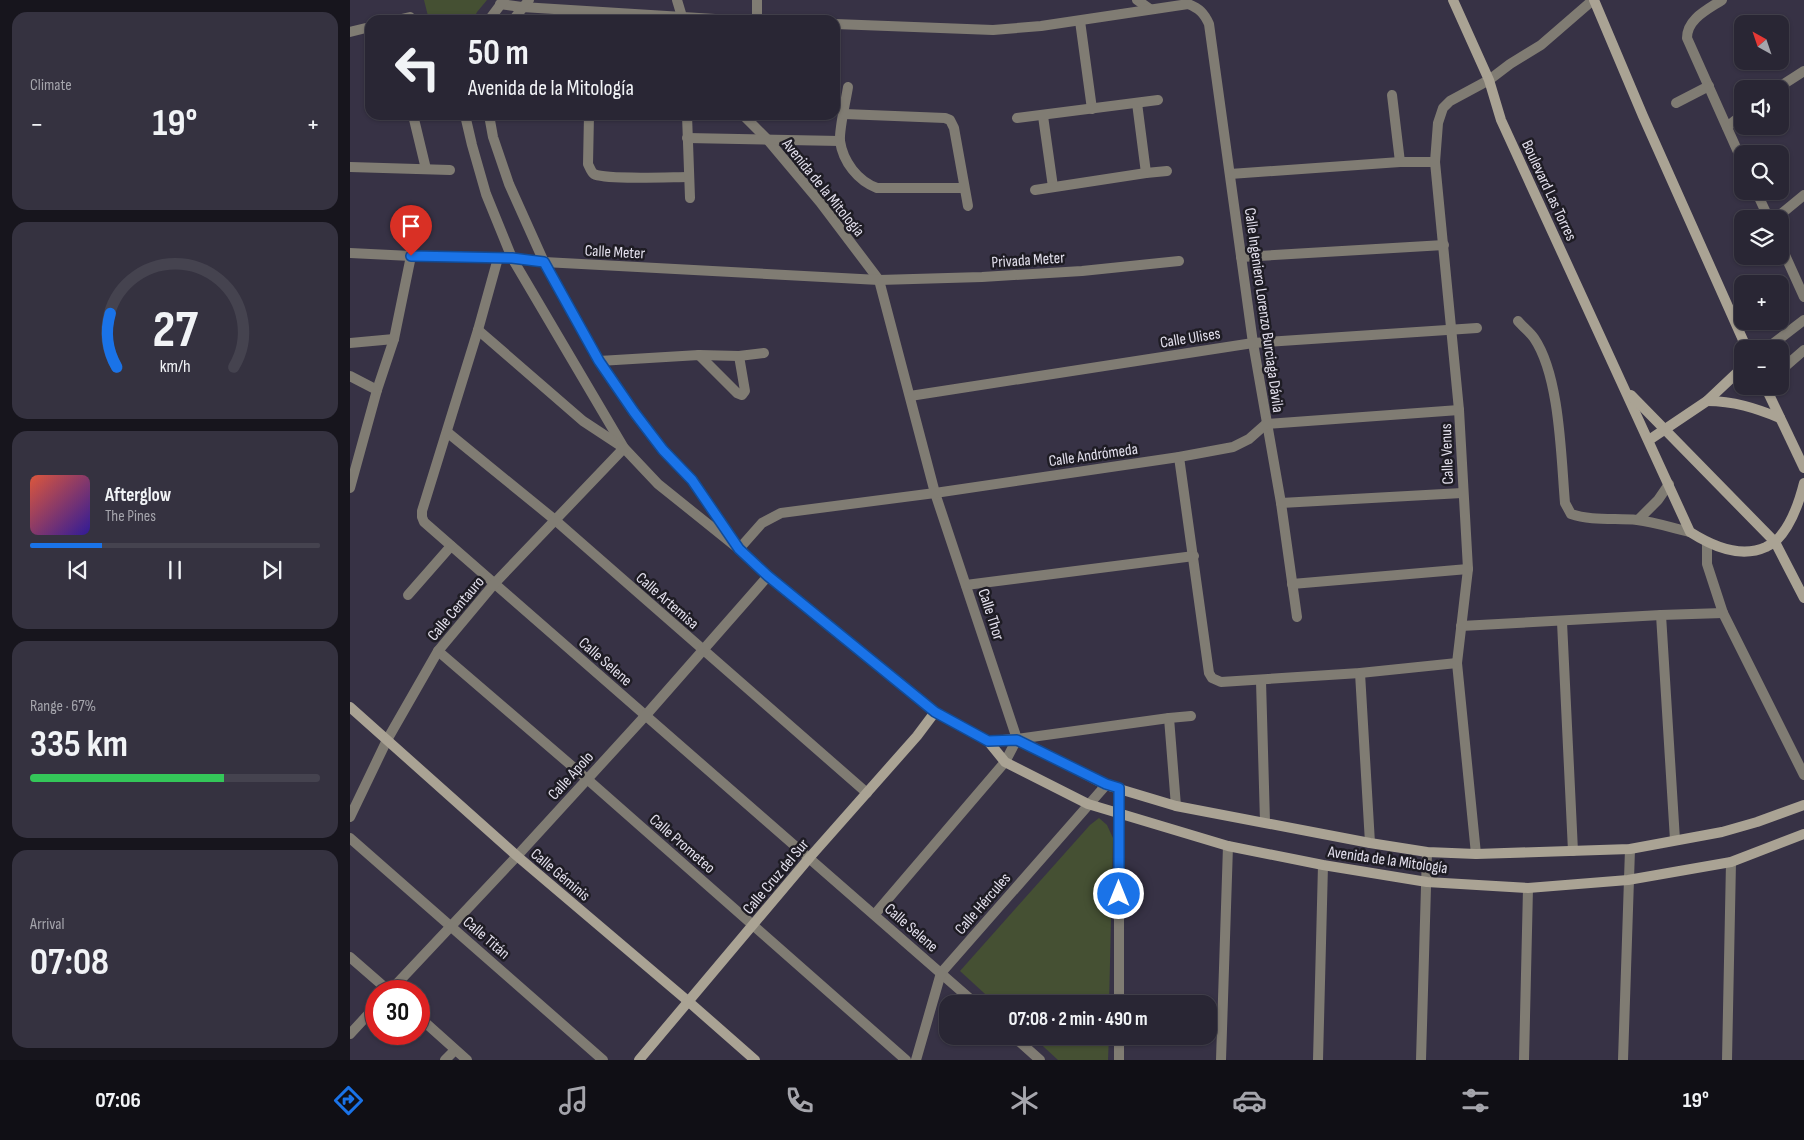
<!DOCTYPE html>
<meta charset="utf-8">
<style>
:root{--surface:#292634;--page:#353240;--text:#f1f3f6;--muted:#a5a5ac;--line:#45434f;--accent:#1a73e8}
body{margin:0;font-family:"Sofia Sans Condensed",sans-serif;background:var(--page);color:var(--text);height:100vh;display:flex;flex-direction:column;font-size:19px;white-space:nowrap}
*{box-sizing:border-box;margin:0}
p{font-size:16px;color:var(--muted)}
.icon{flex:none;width:28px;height:28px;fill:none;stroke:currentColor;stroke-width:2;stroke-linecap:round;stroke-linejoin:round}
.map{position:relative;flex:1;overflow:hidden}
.side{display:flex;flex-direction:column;gap:12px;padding:12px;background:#17151d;width:350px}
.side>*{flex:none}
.banner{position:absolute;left:15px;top:15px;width:475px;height:105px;border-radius:15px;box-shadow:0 1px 4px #0004,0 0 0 1px var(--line);background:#292634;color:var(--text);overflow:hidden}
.needle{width:32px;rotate:320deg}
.tools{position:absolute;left:1384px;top:15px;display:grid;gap:10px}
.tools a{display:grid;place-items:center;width:55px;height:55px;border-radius:10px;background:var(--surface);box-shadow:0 1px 4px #0004,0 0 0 1px var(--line);font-size:25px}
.speed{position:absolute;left:15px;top:980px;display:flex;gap:10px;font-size:25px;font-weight:700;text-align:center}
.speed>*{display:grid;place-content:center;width:65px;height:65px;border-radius:50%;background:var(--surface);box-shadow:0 1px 4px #0004,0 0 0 1px var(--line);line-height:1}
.speed .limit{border:8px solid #d22;background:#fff;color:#111}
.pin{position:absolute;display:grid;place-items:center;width:42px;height:42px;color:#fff;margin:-51px -21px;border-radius:50% 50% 50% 0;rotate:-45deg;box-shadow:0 0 5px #0007}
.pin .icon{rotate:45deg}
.me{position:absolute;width:55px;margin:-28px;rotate:0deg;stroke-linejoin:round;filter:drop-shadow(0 0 4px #0008)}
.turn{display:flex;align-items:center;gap:18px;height:105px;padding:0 20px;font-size:22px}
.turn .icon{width:65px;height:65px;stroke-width:2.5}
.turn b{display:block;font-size:35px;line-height:42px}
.big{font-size:38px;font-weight:700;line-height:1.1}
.side .widget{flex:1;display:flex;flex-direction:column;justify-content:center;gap:8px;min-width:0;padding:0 18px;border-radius:15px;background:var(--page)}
.side .dial{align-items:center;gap:0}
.dial svg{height:130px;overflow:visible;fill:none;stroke:var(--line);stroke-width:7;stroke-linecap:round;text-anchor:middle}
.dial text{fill:var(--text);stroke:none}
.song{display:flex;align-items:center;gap:15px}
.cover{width:60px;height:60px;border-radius:8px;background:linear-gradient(135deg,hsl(10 70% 55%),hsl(250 70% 35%))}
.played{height:5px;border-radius:2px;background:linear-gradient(90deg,var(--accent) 25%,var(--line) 25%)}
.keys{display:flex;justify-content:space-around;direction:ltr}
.heat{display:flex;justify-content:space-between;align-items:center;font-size:28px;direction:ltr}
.charge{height:8px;border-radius:4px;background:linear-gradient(90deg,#34c759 67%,var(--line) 0)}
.trip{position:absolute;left:589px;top:995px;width:278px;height:50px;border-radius:15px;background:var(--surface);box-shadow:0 1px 4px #0004,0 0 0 1px var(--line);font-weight:700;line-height:50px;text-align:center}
.tabs{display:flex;height:80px;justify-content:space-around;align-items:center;background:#100f15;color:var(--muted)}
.tabs .icon{width:35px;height:35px}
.tabs .current{color:var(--accent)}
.tabs b{font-size:22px;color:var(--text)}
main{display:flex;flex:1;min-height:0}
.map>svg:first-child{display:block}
.green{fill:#455033}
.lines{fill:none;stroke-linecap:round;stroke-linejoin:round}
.street{stroke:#807c73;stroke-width:10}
.secondary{stroke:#aaa394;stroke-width:10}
.route-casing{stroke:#114b97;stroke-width:12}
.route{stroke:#1a73e8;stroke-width:9}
.labels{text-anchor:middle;stroke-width:5;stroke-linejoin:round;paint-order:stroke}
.street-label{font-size:16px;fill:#e3e0ed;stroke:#1e1c24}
</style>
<main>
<section class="side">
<div class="widget"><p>Climate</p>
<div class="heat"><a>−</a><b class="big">19°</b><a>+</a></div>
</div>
<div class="widget dial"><svg viewBox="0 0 100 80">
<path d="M14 69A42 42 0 1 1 86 69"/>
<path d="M14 69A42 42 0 0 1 10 36" stroke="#1a73e8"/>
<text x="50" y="56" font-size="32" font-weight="700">27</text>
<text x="50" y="72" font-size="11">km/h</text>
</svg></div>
<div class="widget">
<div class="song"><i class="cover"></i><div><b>Afterglow</b><p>The Pines</p></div></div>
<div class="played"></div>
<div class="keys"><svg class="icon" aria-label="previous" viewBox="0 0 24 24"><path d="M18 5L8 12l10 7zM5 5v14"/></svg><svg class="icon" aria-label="pause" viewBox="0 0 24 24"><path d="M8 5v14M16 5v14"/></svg><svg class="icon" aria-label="next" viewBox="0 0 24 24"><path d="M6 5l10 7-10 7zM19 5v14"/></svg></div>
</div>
<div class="widget"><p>Range · 67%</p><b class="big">335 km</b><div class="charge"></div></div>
<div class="widget"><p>Arrival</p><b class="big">07:08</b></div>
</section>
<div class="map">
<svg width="1454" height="1060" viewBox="0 0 1454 1060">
<rect width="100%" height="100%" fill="#373245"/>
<g class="green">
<path d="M74,0H137L127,12L123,20H79Z"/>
<path d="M749,818L757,825L763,838L759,1004H646L610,971L740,825Z"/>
<path d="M682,1036H759L758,1060H708Z"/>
</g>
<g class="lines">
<g class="street">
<path d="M327,0L333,20"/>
<path d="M407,0V20"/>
<path d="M787,0L800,9"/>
<path d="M1372,0C1357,10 1337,19 1337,38L1392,161"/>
<path d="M150,4L172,7L381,20"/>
<path d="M47,20L60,17"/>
<path d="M139,20L154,0"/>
<path d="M163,20L179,0"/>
<path d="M730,21L742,109"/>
<path d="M485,24L643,30L691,26L838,4C849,8 854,13 859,24L903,343L931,503L947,617"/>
<path d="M0,32L20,27"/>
<path d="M498,87C496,100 489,129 490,141C493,162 508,181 527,188H614"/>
<path d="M1426,89L1454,71"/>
<path d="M1042,95L1050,162"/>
<path d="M787,103L796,173"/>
<path d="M1326,103L1359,86"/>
<path d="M494,114L595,118L600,120L604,128L618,206"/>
<path d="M63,115L76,169"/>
<path d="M115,115L122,145L136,194L162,258L274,448L308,484L389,549L418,576L585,712"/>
<path d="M139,115L143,137L159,184L194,262L249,361L284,413L313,450L342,480L382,540"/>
<path d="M239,115L238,164C240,168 241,172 244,174C255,180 322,177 338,177"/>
<path d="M337,115L340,198"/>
<path d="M393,115L417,139L470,202L529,280L585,493L667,739L655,762L525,914"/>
<path d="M693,116L703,187"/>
<path d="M667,118L808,100"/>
<path d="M1377,127L1392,115"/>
<path d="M337,138L490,141"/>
<path d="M0,167L100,170"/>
<path d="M880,174L1050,162H1085"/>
<path d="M685,190L796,173L817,171"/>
<path d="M1406,191L1419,219"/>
<path d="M1425,219L1454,195"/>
<path d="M1430,244L1454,297"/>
<path d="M0,253L61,256L162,258L194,262L529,280L632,277L732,271L829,261"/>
<path d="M891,257L1094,245"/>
<path d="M148,258L128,330L72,511V517L74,522L626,1004"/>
<path d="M1168,321C1173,327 1180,332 1184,338C1210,376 1211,457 1215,503L1221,514C1241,521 1266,518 1287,520C1305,522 1322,528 1340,532"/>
<path d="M0,343L44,339"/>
<path d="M1416,349L1454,320"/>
<path d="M349,355L387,393L392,395L395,391L389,356"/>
<path d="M249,361L349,355L389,356L414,353"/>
<path d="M1430,371L1454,350"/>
<path d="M0,376L27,390"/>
<path d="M560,396L903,343L1127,328"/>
<path d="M97,432L205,520L517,793"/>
<path d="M829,457L859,673L862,678L871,682L1010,673L1107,663"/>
<path d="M0,488L27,390L44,339L61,256"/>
<path d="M931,503L1112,493"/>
<path d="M1288,520L1308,500L1319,484"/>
<path d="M1357,543V564L1373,613L1454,775"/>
<path d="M389,549L412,523L431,513L585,493L829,457L883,447L899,439L916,424L1109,410"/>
<path d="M942,584L1118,569"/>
<path d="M616,585L844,556"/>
<path d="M58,595L101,546"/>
<path d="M1311,615L1325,840"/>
<path d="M1212,622L1223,851"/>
<path d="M1111,626L1311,615L1373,613"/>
<path d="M88,651L237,779L556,1060"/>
<path d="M1010,673L1020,843"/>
<path d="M911,681L915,822"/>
<path d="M819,718L826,806"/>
<path d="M667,739L819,718L841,716"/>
<path d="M769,788V1004"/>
<path d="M0,817L37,740L88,651L144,584L274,448L233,421L128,330"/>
<path d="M0,838L253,1060"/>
<path d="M1126,854L1107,663L1118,569L1109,410L1085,162L1088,123L1093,108L1100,101L1139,80L1160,64L1191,45L1243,0"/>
<path d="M0,957L39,991"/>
<path d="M40,991L167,856L296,715L418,576"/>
<path d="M69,1017L117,1060"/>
<path d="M0,1034L26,1006"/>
<path d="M663,1036L690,1060"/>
<path d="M95,1060L105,1050"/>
<path d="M566,1060L591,973L756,785"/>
<path d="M769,1060V1036"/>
<path d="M871,1060L878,846"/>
<path d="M968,1060L973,865"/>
<path d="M1071,1060L1077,852"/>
<path d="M1174,1060L1178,888"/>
<path d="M1273,1060L1280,849"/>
<path d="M1377,1060L1381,862"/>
</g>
<g class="secondary">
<path d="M1103,0L1139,80L1151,120L1340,532C1362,546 1390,559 1416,547C1419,545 1423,544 1426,541C1441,526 1449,503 1454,483"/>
<path d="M1244,0L1293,116L1397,349"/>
<path d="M1415,386L1454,468"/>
<path d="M1281,395L1425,542L1454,598"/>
<path d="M1357,401C1384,401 1405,408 1430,418"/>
<path d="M1299,440L1357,401L1392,368"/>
<path d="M0,707L167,856L339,1002L405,1060"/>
<path d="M638,741L667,739L756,785L826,806L1020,843L1077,852L1126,854L1280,849L1372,832L1407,822L1454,805"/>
<path d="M289,1060L460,857L567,736L585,712L638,741L655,762L738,804L878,846L973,865L1077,882L1178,888L1278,880L1381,862L1454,834"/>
</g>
</g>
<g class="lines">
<g class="route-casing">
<path id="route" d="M61,256L162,258L194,262L249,361L284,412L313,450L342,480L389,549L418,576L585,712L638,741L667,740L756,784L769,788V894"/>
</g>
<use href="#route" class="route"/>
</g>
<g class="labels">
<g class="street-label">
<text transform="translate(474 187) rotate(51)" y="6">Avenida de la Mitología</text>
<text transform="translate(1200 190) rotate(65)" y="6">Boulevard Las Torres</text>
<text transform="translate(265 251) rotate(3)" y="6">Calle Meter</text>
<text transform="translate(678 259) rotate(-4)" y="6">Privada Meter</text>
<text transform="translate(915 310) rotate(82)" y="6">Calle Ingeniero Lorenzo Burciaga Dávila</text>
<text transform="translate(840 337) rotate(-9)" y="6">Calle Ulises</text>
<text transform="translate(743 454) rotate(-8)" y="6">Calle Andrómeda</text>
<text transform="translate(1096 454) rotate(-92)" y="6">Calle Venus</text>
<text transform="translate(318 600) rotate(41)" y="6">Calle Artemisa</text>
<text transform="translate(105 608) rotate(-50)" y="6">Calle Centauro</text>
<text transform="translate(642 614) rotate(72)" y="6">Calle Thor</text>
<text transform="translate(256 661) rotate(41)" y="6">Calle Selene</text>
<text transform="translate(220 775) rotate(-48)" y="6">Calle Apolo</text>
<text transform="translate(333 843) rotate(41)" y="6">Calle Prometeo</text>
<text transform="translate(1038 859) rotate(8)" y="6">Avenida de la Mitología</text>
<text transform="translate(211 874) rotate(40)" y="6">Calle Géminis</text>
<text transform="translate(425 876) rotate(-50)" y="6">Calle Cruz del Sur</text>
<text transform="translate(632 903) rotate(-49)" y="6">Calle Hércules</text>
<text transform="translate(562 927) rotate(41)" y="6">Calle Selene</text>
<text transform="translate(137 937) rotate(41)" y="6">Calle Titán</text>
</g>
</g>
</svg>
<div class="tools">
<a><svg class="needle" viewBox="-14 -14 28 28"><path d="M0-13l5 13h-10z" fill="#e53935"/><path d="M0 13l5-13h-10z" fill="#a5a5ac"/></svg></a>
<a><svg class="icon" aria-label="sound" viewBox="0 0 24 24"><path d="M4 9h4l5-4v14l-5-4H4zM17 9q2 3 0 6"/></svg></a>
<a><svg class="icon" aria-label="search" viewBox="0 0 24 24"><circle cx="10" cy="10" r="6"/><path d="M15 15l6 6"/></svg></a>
<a><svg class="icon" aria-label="layers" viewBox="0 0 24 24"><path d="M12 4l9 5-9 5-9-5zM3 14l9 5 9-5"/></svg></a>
<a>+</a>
<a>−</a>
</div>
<div class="speed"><div class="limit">30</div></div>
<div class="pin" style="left:61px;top:256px;background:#d93025"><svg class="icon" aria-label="arrive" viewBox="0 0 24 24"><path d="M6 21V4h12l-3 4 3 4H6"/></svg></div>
<svg class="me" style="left:769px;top:894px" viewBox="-20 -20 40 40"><circle r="17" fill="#1a73e8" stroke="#fff" stroke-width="3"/><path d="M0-11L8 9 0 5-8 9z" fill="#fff"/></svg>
<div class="trip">07:08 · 2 min · 490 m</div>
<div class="banner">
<div class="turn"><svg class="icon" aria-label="left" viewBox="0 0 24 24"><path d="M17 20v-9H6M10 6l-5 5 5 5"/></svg><div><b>50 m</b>Avenida de la Mitología</div></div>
</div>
</div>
</main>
<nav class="tabs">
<b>07:06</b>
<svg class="icon current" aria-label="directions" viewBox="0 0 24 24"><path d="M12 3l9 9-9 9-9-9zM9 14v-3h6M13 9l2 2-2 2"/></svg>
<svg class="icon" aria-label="music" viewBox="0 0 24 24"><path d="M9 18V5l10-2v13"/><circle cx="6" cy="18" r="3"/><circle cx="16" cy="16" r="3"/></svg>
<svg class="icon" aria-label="phone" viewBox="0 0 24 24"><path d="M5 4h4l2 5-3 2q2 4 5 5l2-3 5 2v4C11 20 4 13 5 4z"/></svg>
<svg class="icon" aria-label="climate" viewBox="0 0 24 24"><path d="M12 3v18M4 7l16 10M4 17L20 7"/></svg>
<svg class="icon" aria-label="car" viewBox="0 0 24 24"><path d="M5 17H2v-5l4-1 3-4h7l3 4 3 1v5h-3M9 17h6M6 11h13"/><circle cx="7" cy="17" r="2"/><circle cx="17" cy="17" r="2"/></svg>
<svg class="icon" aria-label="filters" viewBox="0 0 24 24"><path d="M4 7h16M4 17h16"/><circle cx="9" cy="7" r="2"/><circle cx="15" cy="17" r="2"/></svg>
<b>19°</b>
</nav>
